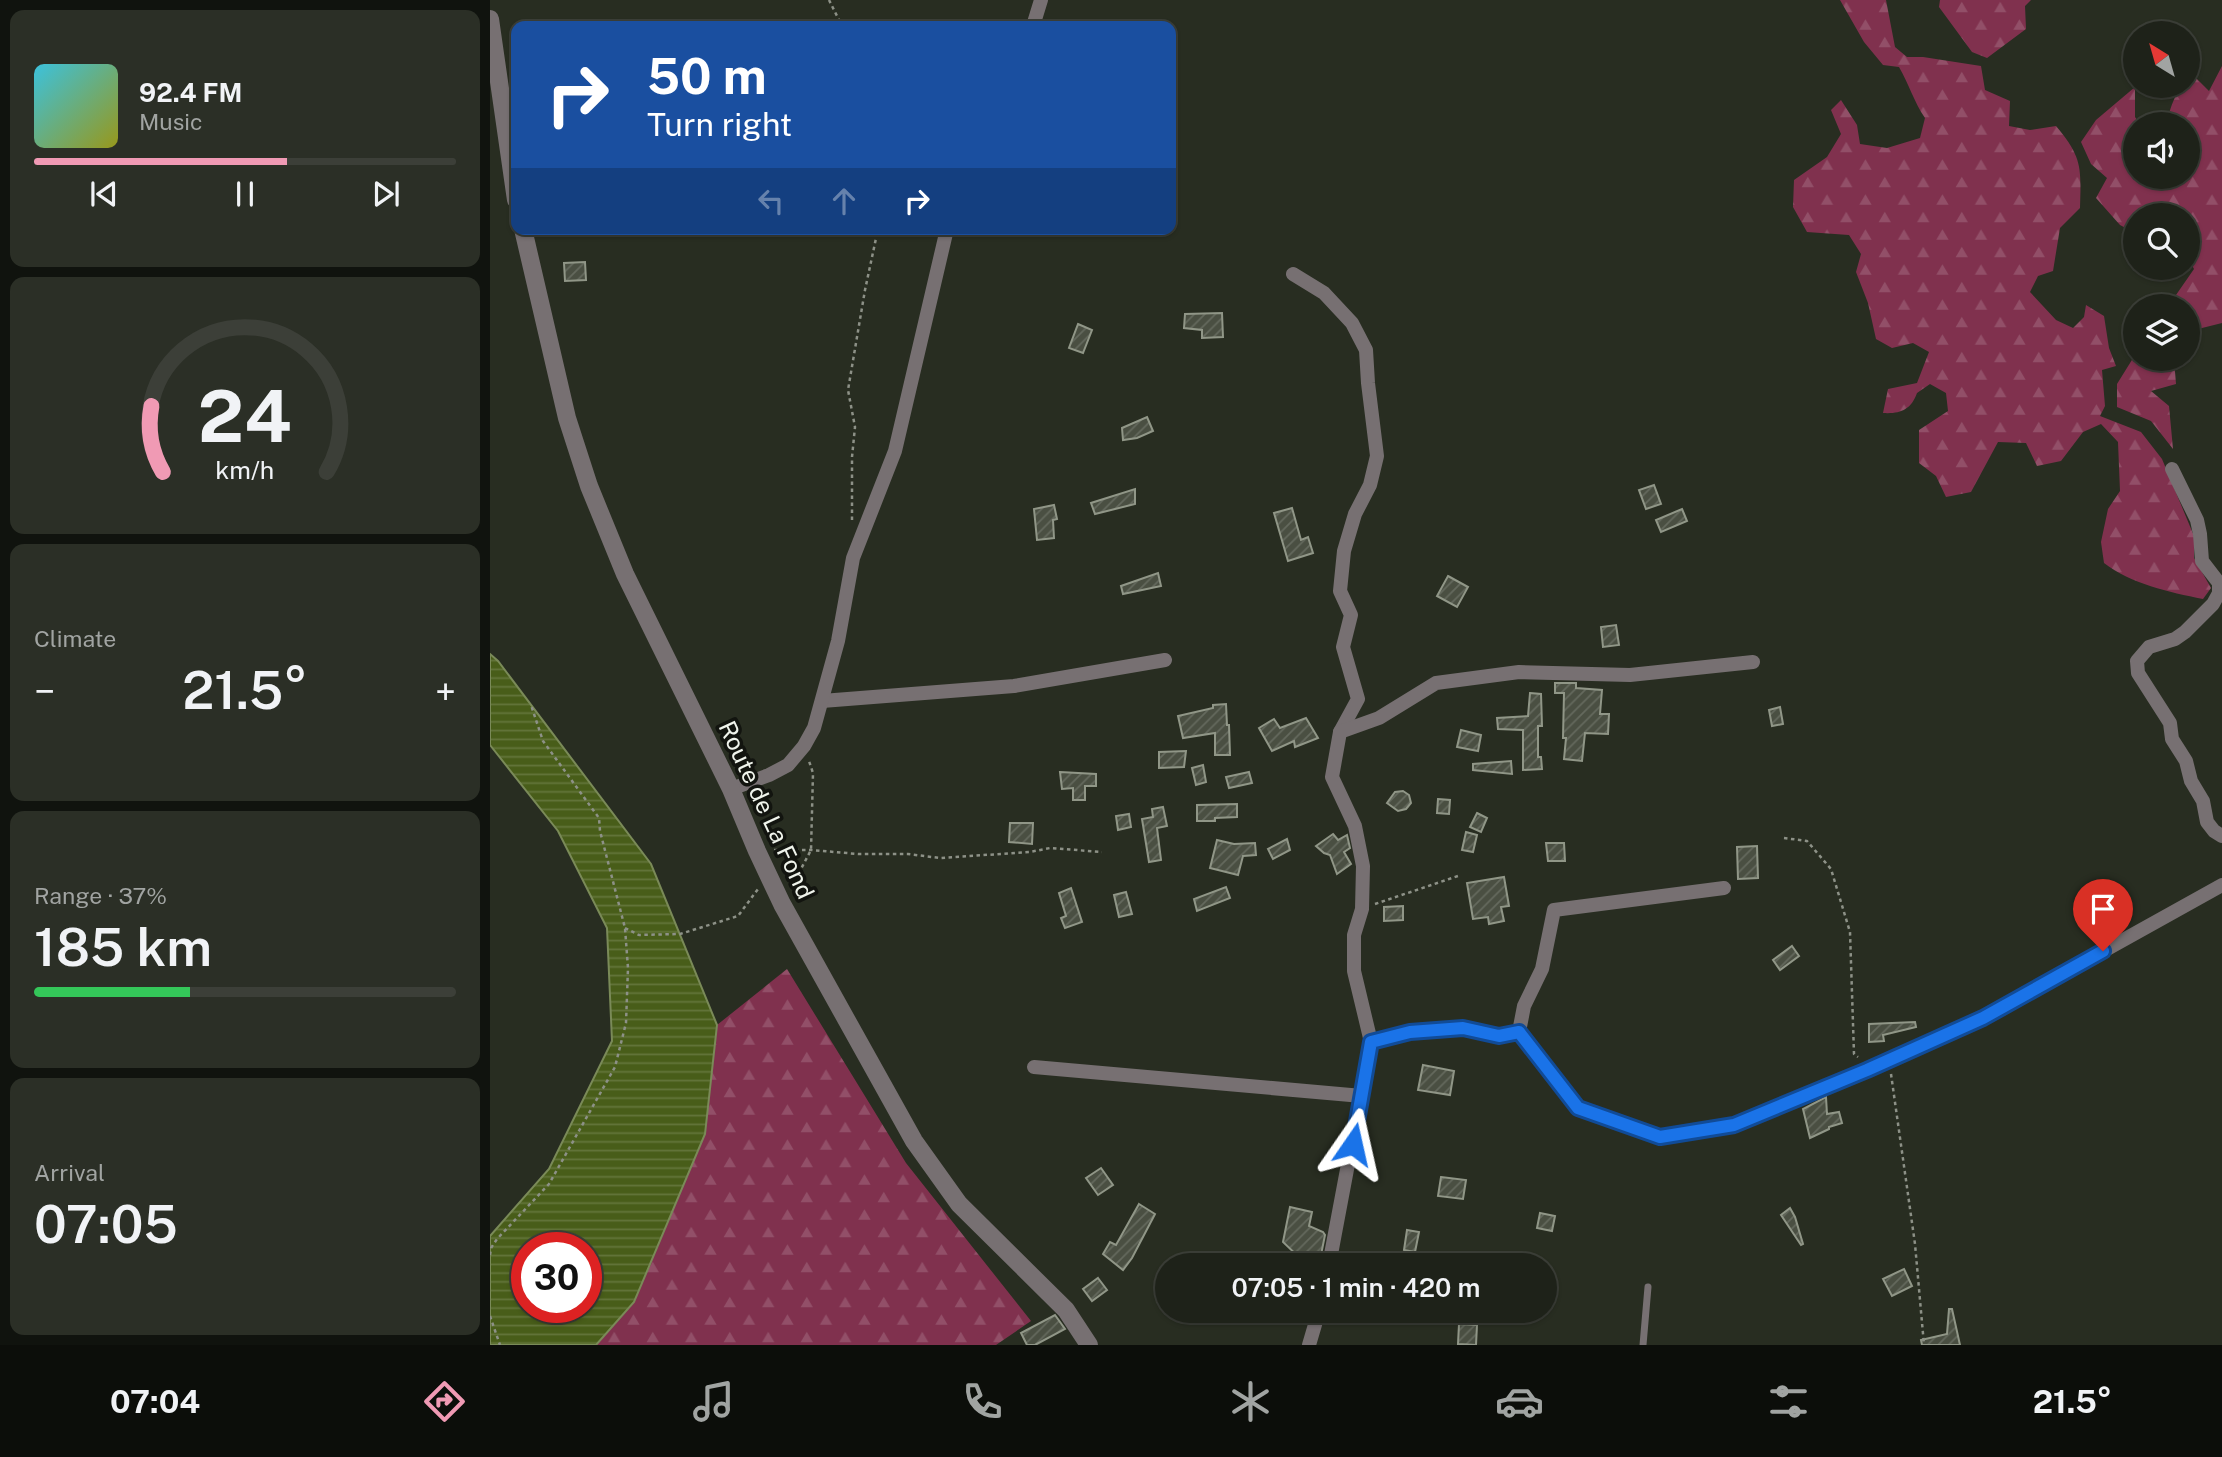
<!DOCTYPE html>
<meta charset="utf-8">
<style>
:root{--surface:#1e2219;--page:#2b2f26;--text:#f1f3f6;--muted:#a1a4a2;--line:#3c3f38;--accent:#f09ab4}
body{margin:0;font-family:"Public Sans",sans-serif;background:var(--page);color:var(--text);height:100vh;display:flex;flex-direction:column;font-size:26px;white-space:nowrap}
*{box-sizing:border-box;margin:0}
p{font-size:23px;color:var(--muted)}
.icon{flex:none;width:38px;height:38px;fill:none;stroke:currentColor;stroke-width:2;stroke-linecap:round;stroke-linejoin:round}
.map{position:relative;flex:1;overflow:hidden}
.side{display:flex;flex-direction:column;gap:10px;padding:10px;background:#10130e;width:490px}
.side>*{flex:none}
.top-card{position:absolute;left:21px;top:21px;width:665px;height:214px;border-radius:14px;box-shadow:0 2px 5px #0004,0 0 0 2px var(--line);background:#1a4fa0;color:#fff;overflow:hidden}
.needle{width:46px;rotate:323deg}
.buttons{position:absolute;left:1633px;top:21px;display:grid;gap:14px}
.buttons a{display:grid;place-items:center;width:77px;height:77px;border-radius:50%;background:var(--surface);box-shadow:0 2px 5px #0004,0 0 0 2px var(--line);font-size:35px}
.speed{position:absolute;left:21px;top:1232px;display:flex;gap:14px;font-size:35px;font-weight:700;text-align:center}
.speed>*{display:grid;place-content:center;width:91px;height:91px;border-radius:50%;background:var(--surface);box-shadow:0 2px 5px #0004,0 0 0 2px var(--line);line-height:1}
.speed .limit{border:10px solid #d22;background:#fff;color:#111}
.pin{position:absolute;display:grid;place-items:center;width:60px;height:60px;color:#fff;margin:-72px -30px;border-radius:50% 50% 50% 0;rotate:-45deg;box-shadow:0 0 7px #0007}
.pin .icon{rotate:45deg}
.me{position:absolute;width:77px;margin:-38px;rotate:11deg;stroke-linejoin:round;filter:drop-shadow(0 0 5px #0008)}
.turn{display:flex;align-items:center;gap:24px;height:147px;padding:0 21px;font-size:32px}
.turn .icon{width:91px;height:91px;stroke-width:2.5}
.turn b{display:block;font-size:49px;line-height:60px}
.lanes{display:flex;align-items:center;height:66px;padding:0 21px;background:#0003;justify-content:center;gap:35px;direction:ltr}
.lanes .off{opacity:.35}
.big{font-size:52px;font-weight:600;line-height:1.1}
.side .tile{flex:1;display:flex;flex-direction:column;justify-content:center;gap:10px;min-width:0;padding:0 24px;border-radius:14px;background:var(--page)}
.side .dial{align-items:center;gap:0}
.dial svg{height:182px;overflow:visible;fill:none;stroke:var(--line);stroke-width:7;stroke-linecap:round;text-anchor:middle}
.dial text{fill:var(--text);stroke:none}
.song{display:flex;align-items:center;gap:21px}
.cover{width:84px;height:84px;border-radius:10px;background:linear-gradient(135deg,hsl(190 70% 55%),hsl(60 70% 35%))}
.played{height:7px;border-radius:4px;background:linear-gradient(90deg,var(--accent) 60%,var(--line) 60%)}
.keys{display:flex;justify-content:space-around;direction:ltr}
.heat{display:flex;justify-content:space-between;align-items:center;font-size:38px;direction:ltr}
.charge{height:10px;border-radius:5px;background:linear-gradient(90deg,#34c759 37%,var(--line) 0)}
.trip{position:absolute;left:665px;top:1253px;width:402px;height:70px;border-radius:35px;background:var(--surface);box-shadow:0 2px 5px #0004,0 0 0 2px var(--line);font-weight:600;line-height:70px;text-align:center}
.dock{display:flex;height:112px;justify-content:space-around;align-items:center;background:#0c0e0a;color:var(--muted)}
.dock .icon{width:49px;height:49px}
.dock .current{color:var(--accent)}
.dock b{font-size:32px;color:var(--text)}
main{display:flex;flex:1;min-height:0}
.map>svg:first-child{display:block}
.forest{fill:url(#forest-firs)}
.water{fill:url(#water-rules);stroke:#7a8a58;stroke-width:2;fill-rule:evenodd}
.building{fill:url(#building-hatch);stroke:#909687;stroke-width:2}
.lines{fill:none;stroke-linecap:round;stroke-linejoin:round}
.path{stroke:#8d9187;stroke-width:2.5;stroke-dasharray:3.5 3.5;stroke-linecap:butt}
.service{stroke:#777072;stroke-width:7}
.minor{stroke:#777072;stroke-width:14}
.tertiary{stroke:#777072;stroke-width:18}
.route-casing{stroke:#114b97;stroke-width:18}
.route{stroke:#1a73e8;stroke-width:12}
.labels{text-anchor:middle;stroke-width:7;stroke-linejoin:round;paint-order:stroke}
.street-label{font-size:24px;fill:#f0f4ec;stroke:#12140f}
</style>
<main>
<section class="side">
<div class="tile">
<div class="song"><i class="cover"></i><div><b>92.4 FM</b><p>Music</p></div></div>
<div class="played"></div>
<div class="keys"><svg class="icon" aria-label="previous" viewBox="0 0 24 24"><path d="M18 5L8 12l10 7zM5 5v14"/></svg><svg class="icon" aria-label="pause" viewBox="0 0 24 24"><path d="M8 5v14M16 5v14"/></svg><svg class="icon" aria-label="next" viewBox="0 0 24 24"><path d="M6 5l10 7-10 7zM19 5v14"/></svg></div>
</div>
<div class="tile dial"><svg viewBox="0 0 100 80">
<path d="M14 69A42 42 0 1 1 86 69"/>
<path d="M14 69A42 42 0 0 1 9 40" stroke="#f09ab4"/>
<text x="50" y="56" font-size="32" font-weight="700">24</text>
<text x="50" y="72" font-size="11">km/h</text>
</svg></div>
<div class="tile"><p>Climate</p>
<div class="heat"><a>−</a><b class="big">21.5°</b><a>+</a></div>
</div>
<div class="tile"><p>Range · 37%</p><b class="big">185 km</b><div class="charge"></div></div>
<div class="tile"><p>Arrival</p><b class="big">07:05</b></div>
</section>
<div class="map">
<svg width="1732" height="1345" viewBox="0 0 1732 1345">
<defs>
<pattern id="forest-firs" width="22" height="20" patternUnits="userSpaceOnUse" patternTransform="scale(1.75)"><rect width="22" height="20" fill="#80314e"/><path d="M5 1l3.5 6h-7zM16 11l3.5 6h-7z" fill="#924f68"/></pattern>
<pattern id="water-rules" width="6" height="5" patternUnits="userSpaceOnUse" patternTransform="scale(1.75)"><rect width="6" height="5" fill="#485d19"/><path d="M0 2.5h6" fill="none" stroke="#63753b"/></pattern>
<pattern id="building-hatch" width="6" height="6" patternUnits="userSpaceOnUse" patternTransform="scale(1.75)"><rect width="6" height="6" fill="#4a4f42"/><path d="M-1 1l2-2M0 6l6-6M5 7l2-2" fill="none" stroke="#64695d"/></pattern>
</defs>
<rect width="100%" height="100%" fill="#282d21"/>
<g class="forest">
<path d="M1350,0H1396L1405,47L1417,57H1433L1491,66L1495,90L1520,101L1519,126L1540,130L1566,126C1593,158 1591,168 1590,208L1570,228L1563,271L1548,276L1540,292L1566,320L1583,328L1594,317L1596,305L1614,316L1619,348L1626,366L1612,370L1615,406L1610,416L1651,432L1672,459L1704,536V558L1721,588L1713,599C1679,592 1641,584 1614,563L1611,542L1618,509L1630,491L1628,442L1611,424L1593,432L1571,461L1547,466L1536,443L1508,442L1481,492L1456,497L1446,476L1429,463V430L1458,411L1456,393L1440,384L1427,393C1421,410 1410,414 1393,413L1398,389L1427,383L1439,352L1423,343L1402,348L1386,339L1378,303L1366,272L1371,254L1359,235L1317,232L1303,207L1304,180L1337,157L1351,134L1341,110L1351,100L1367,125L1370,144L1397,148L1430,138L1435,118C1424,102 1419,84 1409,67L1393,65L1374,42Z"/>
<path d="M1450,0H1541L1535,6L1536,29L1497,58L1482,52L1449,7Z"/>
<path d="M1732,66V323L1704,330L1698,337V306H1659L1686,295L1704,269L1698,258V215H1645V233L1630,225L1606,198L1617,178L1601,164L1591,142L1606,120L1645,87V117L1650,124H1645V177H1698V124H1675C1681,112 1683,89 1698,86V83L1705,77L1719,91Z"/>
<path d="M1645,355V359H1684L1686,384L1661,391L1679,406L1683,449L1661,421L1627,407V384Z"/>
<path d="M297,969L416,1163L541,1321L506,1345H106L144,1302L215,1134L227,1025Z"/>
</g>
<path class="water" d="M0,654L8,661L161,864L227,1025L215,1134L144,1302L106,1345H0V1236L59,1169L122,1041L117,928L68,831L0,745ZM37,1248H96V1307H37Z"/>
<g class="building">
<path d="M95,262L96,280L75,281L74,263Z"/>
<path d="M732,313L733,337L712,338V330L694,328L695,314Z"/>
<path d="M588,324L602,330L593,353L579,348Z"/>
<path d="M657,417L663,431L647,438L633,440L632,428Z"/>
<path d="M1164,485L1171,504L1156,509L1149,490Z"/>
<path d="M645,489V504L605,514L601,503Z"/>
<path d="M564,505L567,519L563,520L564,538L547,540L544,509Z"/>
<path d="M802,508L811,540L818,537L823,553L798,561L784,513Z"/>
<path d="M1192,509L1197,521L1171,532L1166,520Z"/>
<path d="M668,573L671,586L633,594L631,586Z"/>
<path d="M958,576L978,587L967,607L947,596Z"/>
<path d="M1126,625L1129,645L1113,647L1111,627Z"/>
<path d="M1065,683H1086V688L1112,690L1110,714H1119L1118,734L1095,733L1092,761L1074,759L1076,738H1073L1074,693H1065Z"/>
<path d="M1040,693L1051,694L1052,726H1048V757H1051L1052,769L1033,770V730L1008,729L1007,718L1038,716Z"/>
<path d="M736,704L737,725H739L740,755H725V733L693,738L688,716L723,708V705Z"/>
<path d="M1290,707L1293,724L1282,726L1279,710Z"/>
<path d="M816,718L828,738L805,747L804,741L782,751L769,728L784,719L790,728Z"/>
<path d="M971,730L991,735L988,751L967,747Z"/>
<path d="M696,751L694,767L669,768V752Z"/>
<path d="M1021,761L1022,774L983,770V764Z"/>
<path d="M713,765L716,782L706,785L702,768Z"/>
<path d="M570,772L606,774V786H595V800H583V788L572,789Z"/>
<path d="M759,772L762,783L739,788L736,777Z"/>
<path d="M913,791L919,795L921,803L916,809L908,811L897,803L905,792Z"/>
<path d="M948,799L960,800L959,814L947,813Z"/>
<path d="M747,804V817L725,818V821H707V805Z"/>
<path d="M673,807L677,826L667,828L671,860L659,862L652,819L663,817L662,809Z"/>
<path d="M987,813L997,818L991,832L980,827Z"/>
<path d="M639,814L641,827L628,830L626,816Z"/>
<path d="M520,823H543L542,844L519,842Z"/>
<path d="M976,832L987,835L983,852L972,850Z"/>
<path d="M843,834L848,840L857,835L860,848L854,852L861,864L847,874L840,855L834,853L826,846Z"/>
<path d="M797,839L800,850L783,859L778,849Z"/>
<path d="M727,840L744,844L765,843L766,855L753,856L748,875L720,868Z"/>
<path d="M1056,843H1074L1075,861H1058Z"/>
<path d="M1267,846L1268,878L1248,879L1247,847Z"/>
<path d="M1014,877L1019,906L1011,907L1014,921L999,924L998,917L983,919L977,883Z"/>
<path d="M736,887L740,898L707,911L704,899Z"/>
<path d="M581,888L592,922L575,928L571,918L576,916L569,893Z"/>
<path d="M636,892L642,914L629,917L624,895Z"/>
<path d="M913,906V920L894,921V907Z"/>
<path d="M1302,946L1309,956L1290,970L1283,960Z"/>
<path d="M1425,1022L1426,1027L1393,1035L1394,1041L1379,1042V1024Z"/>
<path d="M933,1065L964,1071L960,1095L928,1090Z"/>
<path d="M1336,1097L1337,1114L1349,1112L1352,1123L1339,1127V1129L1320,1138L1313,1109Z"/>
<path d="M611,1168L623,1185L608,1195L596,1178Z"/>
<path d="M951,1177L976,1180L973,1199L948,1196Z"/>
<path d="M649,1204L665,1214L642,1258L633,1270L613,1254L620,1242L626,1245Z"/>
<path d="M800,1207L822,1212L819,1226L833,1232L835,1235L830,1260L826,1263L814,1262L793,1242Z"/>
<path d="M1300,1208L1305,1217L1313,1244L1311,1245L1291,1215Z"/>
<path d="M1050,1213L1065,1216L1062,1231L1047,1228Z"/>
<path d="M917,1230L929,1232L925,1252L914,1250Z"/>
<path d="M1414,1269L1422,1286L1402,1296L1393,1279Z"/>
<path d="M608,1278L617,1290L602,1301L593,1289Z"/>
<path d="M1459,1309H1462L1470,1345H1432L1431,1340L1457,1334Z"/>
<path d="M565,1315L575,1329L545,1345H537L531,1333Z"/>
<path d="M969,1324L987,1325L986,1345L968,1344Z"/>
</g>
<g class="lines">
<g class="path">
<path d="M339,0L352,26"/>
<path d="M362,520V457L365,427L358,390L375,290L388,229"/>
<path d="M1294,838L1317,841L1341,869L1360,932L1364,1054L1368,1057"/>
<path d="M284,850H321L368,854H418L450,858L540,852L560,848L612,852"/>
<path d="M302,886L321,850L323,773L319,761"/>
<path d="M885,904L968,876"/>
<path d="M135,928L149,935L190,934L248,916L268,889"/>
<path d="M1401,1074L1425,1244L1434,1345"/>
<path d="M0,1255L1,1248L7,1239L59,1184L125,1067L136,1023L138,968L135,928L110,831L109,818L53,741L41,705"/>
<path d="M0,1316L10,1345"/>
</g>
<path class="service" d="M1153,1345L1158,1287"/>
<g class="minor">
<path d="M543,26L551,0"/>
<path d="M803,274L834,293L862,323L876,350L878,383L887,456L880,485L865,514L854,551L850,591L861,615L853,647L868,699L850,732"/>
<path d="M1682,469L1707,520L1710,534L1712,561L1729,583V593L1723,604L1695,632L1685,639L1659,647L1647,661L1648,673L1680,723L1682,739L1696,761L1701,781L1713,801L1717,822L1724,831L1732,836"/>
<path d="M332,701L524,686L675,660"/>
<path d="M241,789L279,775L298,765L314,746L324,728L348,641L363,558L405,451L457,229"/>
<path d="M1029,1032L1034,1006L1052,969L1064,910L1234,888"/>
<path d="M881,1042L920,1032L973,1028L1009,1036L1029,1032L1088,1108L1170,1137L1244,1125L1399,1060L1493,1018L1732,885"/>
<path d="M544,1067L872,1096"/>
<path d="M839,1265L881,1042L864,971V935L872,909L873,866L865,826L842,777L850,732L889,718L946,683L1029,672L1140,675L1263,662"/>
<path d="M819,1345L829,1311"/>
</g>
<g class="tertiary">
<path d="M0,19L26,200"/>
<path d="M33,229L77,418L99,486L135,574L241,789L267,851L292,904L424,1141L469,1204L576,1310L599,1345"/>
</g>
</g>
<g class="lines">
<g class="route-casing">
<path id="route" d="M863,1144L881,1042L920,1032L973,1028L1009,1036L1029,1032L1088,1108L1170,1137L1244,1125L1377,1070L1493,1018L1613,951"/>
</g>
<use href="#route" class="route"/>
</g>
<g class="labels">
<g class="street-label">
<text transform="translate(276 810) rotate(65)" y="8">Route de La Fond</text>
</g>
</g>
</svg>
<div class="buttons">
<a><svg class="needle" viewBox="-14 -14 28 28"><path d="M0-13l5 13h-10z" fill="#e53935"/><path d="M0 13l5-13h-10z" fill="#a1a4a2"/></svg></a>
<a><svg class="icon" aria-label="sound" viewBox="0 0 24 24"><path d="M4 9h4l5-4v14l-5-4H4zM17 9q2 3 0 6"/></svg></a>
<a><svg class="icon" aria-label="search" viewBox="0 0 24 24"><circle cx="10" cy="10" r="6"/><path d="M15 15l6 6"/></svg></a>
<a><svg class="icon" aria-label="layers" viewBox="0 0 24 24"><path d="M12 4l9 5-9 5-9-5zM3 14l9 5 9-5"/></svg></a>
</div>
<div class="speed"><div class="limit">30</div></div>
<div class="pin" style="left:1613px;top:951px;background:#d93025"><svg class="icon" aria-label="arrive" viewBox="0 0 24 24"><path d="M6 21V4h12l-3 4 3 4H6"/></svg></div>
<svg class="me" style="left:863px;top:1144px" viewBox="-20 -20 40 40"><path d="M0-17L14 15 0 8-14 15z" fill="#1a73e8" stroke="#fff" stroke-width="4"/></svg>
<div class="trip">07:05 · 1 min · 420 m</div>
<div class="top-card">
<div class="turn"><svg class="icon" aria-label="right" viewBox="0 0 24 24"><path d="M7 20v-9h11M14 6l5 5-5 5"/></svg><div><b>50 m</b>Turn right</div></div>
<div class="lanes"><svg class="icon off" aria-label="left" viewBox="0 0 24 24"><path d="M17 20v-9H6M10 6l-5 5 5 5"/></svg><svg class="icon off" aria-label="ahead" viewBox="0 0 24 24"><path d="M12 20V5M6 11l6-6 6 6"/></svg><svg class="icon" aria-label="right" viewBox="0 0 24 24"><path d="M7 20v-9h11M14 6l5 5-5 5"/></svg></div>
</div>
</div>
</main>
<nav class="dock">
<b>07:04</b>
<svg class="icon current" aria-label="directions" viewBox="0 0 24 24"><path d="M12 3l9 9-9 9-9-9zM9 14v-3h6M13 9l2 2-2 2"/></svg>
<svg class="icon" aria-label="music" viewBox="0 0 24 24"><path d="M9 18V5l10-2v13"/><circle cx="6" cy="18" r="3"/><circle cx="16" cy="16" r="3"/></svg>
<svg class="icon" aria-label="phone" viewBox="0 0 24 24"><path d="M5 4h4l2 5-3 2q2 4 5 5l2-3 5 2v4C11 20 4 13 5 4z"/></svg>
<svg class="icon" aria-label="climate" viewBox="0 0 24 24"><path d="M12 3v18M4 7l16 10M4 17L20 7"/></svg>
<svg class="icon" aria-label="car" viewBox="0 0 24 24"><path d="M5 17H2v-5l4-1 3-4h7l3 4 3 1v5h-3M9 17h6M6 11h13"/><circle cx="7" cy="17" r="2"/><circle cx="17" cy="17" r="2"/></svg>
<svg class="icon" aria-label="filters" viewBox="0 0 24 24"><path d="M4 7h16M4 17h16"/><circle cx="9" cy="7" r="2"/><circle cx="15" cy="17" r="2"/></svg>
<b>21.5°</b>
</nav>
